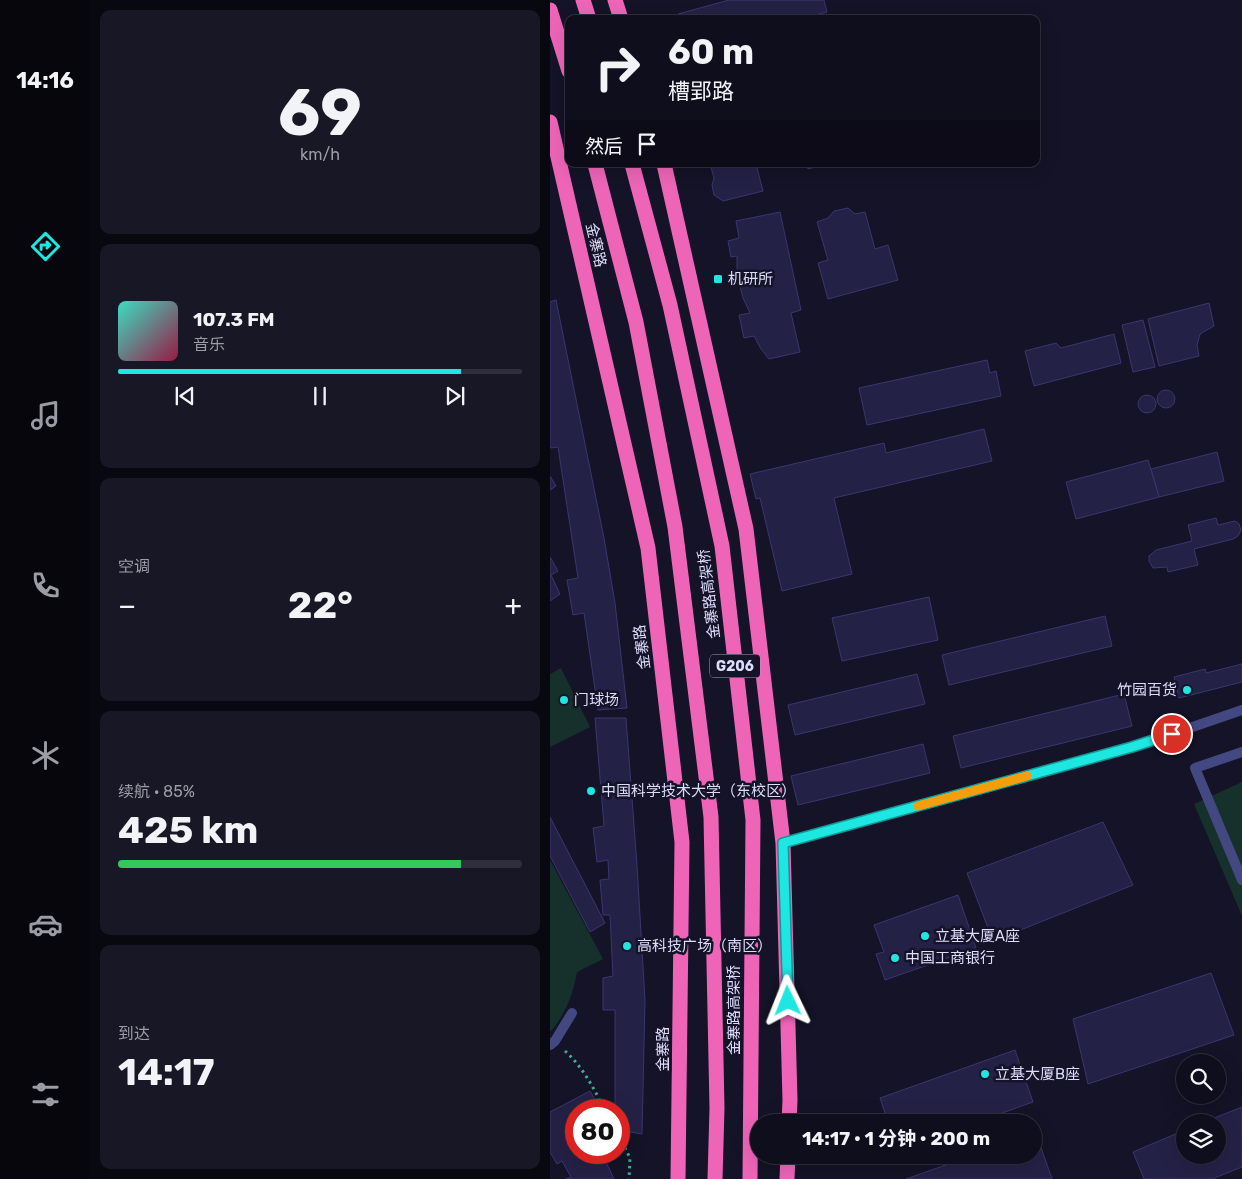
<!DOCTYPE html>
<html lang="zh">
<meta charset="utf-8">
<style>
:root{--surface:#0f0e1d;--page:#181726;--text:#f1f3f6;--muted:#9b9ca4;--line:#2f2e3b;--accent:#1ee6e1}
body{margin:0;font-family:Rubik,"Noto Sans SC",sans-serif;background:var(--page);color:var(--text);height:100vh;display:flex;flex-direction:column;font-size:19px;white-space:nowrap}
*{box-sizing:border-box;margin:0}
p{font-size:16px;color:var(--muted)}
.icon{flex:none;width:28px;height:28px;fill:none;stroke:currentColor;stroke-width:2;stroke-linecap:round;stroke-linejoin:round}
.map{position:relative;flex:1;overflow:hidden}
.details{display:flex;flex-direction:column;gap:10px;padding:10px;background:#080810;width:460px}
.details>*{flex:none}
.banner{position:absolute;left:15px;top:15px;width:475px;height:152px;border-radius:10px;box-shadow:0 5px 20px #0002,0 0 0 1px var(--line);background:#0f0e1d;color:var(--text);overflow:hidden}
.buttons{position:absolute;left:626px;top:1054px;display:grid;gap:10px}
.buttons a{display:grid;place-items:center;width:50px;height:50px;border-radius:50%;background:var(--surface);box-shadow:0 5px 20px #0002,0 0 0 1px var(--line);font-size:25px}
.speed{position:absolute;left:15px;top:1099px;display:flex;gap:10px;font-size:25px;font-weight:700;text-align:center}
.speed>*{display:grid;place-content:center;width:65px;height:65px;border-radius:50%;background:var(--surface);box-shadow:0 5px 20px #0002,0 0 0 1px var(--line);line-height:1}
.speed .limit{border:8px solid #d22;background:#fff;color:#111}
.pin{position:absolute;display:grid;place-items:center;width:42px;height:42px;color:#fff;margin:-21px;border:2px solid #fff;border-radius:50%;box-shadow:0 1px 5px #0007}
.me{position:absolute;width:55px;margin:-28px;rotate:358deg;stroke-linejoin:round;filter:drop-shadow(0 0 4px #0008)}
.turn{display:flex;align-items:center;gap:18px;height:105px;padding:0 20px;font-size:22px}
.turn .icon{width:65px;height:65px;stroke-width:2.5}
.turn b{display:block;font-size:35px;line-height:42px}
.then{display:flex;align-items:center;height:48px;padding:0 20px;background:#0003;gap:10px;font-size:19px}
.big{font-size:38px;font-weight:700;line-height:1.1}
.details .widget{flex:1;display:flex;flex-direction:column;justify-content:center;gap:8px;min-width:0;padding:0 18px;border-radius:10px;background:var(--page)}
.details .dial{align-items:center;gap:0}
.dial b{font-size:65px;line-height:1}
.song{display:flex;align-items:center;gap:15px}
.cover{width:60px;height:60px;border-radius:8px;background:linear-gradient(135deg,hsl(170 70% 55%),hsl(340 70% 35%))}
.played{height:5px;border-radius:2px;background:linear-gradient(90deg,var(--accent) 85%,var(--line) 85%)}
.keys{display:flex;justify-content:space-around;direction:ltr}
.heat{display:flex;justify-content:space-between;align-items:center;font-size:28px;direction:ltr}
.charge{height:8px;border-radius:4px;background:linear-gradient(90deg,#34c759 85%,var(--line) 0)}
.trip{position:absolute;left:200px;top:1114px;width:292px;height:50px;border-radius:25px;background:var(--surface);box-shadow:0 5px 20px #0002,0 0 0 1px var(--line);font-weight:700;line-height:50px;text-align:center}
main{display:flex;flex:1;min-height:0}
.menu{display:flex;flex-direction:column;width:90px;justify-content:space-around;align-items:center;background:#06060c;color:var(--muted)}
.menu .icon{width:35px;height:35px}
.menu .selected{color:var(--accent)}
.menu b{font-size:22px;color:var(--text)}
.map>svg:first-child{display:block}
.green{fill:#16302c}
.building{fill:#242146;stroke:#3a366f}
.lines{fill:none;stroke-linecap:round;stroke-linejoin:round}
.path{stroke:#3eae99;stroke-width:3;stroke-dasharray:2.5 4;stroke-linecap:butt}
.lane{stroke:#434881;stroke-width:10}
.street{stroke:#434881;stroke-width:10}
.highway{stroke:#ee65b8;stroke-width:15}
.route-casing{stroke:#149692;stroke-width:12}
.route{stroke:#1ee6e1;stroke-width:9}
.slow{stroke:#f59e0b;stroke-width:9}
.poi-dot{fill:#1ee6e1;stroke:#141327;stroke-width:2}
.labels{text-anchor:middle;stroke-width:5;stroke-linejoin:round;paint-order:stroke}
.shield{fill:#141327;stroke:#a0a0bb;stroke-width:1}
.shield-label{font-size:14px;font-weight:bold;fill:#dcddfb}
.street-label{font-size:15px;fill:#dcddfb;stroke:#141327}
.poi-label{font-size:15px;fill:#dcddfb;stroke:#141327;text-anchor:start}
</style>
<main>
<nav class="menu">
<b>14:16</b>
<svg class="icon selected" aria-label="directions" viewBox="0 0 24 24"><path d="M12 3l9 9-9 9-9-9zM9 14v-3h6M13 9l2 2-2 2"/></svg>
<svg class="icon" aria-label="music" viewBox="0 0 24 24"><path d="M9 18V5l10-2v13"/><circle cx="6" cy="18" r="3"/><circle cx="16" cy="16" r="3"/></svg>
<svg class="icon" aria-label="phone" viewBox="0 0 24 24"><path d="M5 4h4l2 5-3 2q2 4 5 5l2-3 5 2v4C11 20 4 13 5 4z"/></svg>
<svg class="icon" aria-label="climate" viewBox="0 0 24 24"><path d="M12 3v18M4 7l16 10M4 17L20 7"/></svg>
<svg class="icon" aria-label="car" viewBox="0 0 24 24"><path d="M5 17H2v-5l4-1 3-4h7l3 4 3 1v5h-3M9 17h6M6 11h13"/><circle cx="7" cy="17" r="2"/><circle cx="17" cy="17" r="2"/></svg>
<svg class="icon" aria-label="filters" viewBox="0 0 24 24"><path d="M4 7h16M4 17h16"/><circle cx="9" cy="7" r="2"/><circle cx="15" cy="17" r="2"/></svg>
</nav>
<section class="details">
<div class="widget dial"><b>69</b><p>km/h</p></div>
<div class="widget">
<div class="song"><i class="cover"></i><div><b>107.3 FM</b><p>音乐</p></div></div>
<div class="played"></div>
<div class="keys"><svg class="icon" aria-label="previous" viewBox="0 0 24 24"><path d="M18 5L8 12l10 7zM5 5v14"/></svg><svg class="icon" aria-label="pause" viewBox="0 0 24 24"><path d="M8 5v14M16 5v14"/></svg><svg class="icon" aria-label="next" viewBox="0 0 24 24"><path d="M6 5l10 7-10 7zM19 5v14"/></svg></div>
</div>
<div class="widget"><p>空调</p>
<div class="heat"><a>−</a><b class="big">22°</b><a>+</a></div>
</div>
<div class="widget"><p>续航 · 85%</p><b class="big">425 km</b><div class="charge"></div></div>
<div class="widget"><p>到达</p><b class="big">14:17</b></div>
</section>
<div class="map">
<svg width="692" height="1179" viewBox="0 0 692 1179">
<rect width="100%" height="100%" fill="#141327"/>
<g class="green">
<path d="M11,668L40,727L0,747V674Z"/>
<path d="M692,782V916L644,804Z"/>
<path d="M0,860L53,959L27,972C23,995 15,1015 0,1032Z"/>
</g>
<g class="building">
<path d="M179,0H274L277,12L251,19H126L128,14Z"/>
<path d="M160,164H206L213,191L173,201L164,195L162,185L164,178Z"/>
<path d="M256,164H276L258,169Z"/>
<path d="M298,208L305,214L315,212L325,249L338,245L348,280L278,299L268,263L278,260L267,222L278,218L284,211Z"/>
<path d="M230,212L251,310L241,313L250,352L219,359L211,349L204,336L194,338L189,315L200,313L193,298L187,275V256L181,257L178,241L189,238L186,221Z"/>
<path d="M6,300L54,538L65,603L77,708L48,710L34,613L23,615L17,580L28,578L8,447L1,448L0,446V302Z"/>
<path d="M659,303L664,326L650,334L647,345L649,356L609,366L598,319Z"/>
<path d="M593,320L605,367L583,372L572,325Z"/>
<path d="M564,334L571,363L484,386L475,351L506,343L511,348Z"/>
<path d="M437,360L440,373L446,371L451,396L317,425L309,388Z"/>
<circle cx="616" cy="399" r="9"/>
<circle cx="597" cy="404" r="9"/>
<path d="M434,429L442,461L284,498L302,574L232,591L210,498L206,499L200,474L334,443L336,453Z"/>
<path d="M667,452L674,481L609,497L601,469Z"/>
<path d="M598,460L609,497L526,519L516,482Z"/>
<path d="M0,476L6,486L0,490Z"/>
<path d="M666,518L668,525L685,521L689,524L691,530L688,536L683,539L644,549L648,565L618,572L617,567L603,568L599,561V556L606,550L642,541L638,525Z"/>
<path d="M0,557L8,571L1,575L10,594L0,601Z"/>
<path d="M379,597L388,640L292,661L282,618Z"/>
<path d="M555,616L562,646L399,685L392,655Z"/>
<path d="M692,664V682L629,698L624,677L655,669L656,673Z"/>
<path d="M367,674L375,704L245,735L238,705Z"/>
<path d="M574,694L582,726L411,768L403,736Z"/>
<path d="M45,718H76L87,865L95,1001L92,1134L69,1130V1110H65V1010H53V978L63,976L60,915H53L50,880L59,879L58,860L47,862L43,828L54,826Z"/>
<path d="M373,744L380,773L248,805L241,776Z"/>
<path d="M0,817L55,923L40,932L0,856Z"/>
<path d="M553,822L583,885L443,941L417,873Z"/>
<path d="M408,895L426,948L335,980L326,954L334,952L324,925Z"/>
<path d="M661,973L684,1035L538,1084L523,1019Z"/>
<path d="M465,1050L483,1102L427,1122H330L337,1119L330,1098Z"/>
<path d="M40,1091L51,1110H26V1152H67L69,1155L56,1162L64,1179H16L21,1177L12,1161L7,1164L0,1152V1112Z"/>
<path d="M692,1107V1167L662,1179H594L583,1152L635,1130V1155H668V1122H654Z"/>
<path d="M486,1133L502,1179H356L424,1155H484V1134Z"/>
</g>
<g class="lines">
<g class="path">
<path d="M15,1051C33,1067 44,1089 55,1110"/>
<path d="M69,1136L80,1158L79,1179"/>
</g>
<path class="lane" d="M0,1045L5,1041L22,1013"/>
<g class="street">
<path d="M692,752L645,768L692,880"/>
<path d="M233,843L599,742L692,710"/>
</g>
<g class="highway">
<path d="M33,0L39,19"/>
<path d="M65,0L71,19"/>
<path d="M0,10L19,71"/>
<path d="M0,122L98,548L132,842L128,1179"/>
<path d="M45,164L86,322L125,527L161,817L167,1108L165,1179"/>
<path d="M82,164L120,305L172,546L203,820L200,1179"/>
<path d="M114,164L196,529L233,843L240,1100L239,1122"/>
<path d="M237,1179L238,1155"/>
</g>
</g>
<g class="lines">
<g class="route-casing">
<path id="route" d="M238,1001L233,843L582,747L622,734"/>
</g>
<use href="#route" class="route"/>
<path class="slow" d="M368,806L477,776"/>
</g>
<g class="poi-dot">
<rect x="163" y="274" width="10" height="10" rx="2.5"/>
<circle cx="637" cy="690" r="5"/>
<circle cx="14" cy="700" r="5"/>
<circle cx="41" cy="791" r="5"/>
<circle cx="375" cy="936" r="5"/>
<circle cx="77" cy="946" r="5"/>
<circle cx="345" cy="958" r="5"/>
<circle cx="435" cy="1074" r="5"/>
</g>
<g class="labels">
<rect class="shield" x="160" y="654.5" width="50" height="23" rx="4"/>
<g class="shield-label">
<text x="185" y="671">G206</text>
</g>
<g class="street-label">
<text transform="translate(46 245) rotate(77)" y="5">金寨路</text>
<text transform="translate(159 594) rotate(-97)" y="5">金寨路高架桥</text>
<text transform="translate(92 647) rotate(-97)" y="5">金寨路</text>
<text transform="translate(184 1010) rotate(-90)" y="5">金寨路高架桥</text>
<text transform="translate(113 1049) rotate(-90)" y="5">金寨路</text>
</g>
<g class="poi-label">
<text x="178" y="284">机研所</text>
<text x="627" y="695" text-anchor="end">竹园百货</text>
<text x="24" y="705">门球场</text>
<text x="51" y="796">中国科学技术大学（东校区）</text>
<text x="385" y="941">立基大厦A座</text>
<text x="87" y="951">高科技广场（南区）</text>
<text x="355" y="963">中国工商银行</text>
<text x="445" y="1079">立基大厦B座</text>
</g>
</g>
</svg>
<div class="buttons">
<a><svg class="icon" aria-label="search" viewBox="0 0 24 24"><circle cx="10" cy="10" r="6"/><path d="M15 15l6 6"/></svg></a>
<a><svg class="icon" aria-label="layers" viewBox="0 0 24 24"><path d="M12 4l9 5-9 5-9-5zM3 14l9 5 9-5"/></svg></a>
</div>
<div class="speed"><div class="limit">80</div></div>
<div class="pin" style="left:622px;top:734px;background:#d93025"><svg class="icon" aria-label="arrive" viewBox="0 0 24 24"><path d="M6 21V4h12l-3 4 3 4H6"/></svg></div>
<svg class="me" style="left:238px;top:1001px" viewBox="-20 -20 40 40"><path d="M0-17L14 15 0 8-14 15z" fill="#1ee6e1" stroke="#fff" stroke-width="4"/></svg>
<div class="trip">14:17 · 1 分钟 · 200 m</div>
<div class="banner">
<div class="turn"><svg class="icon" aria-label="right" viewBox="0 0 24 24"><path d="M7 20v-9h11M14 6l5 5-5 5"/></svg><div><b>60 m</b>槽郢路</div></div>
<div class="then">然后<svg class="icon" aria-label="arrive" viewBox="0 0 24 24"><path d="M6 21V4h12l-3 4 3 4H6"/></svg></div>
</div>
</div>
</main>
